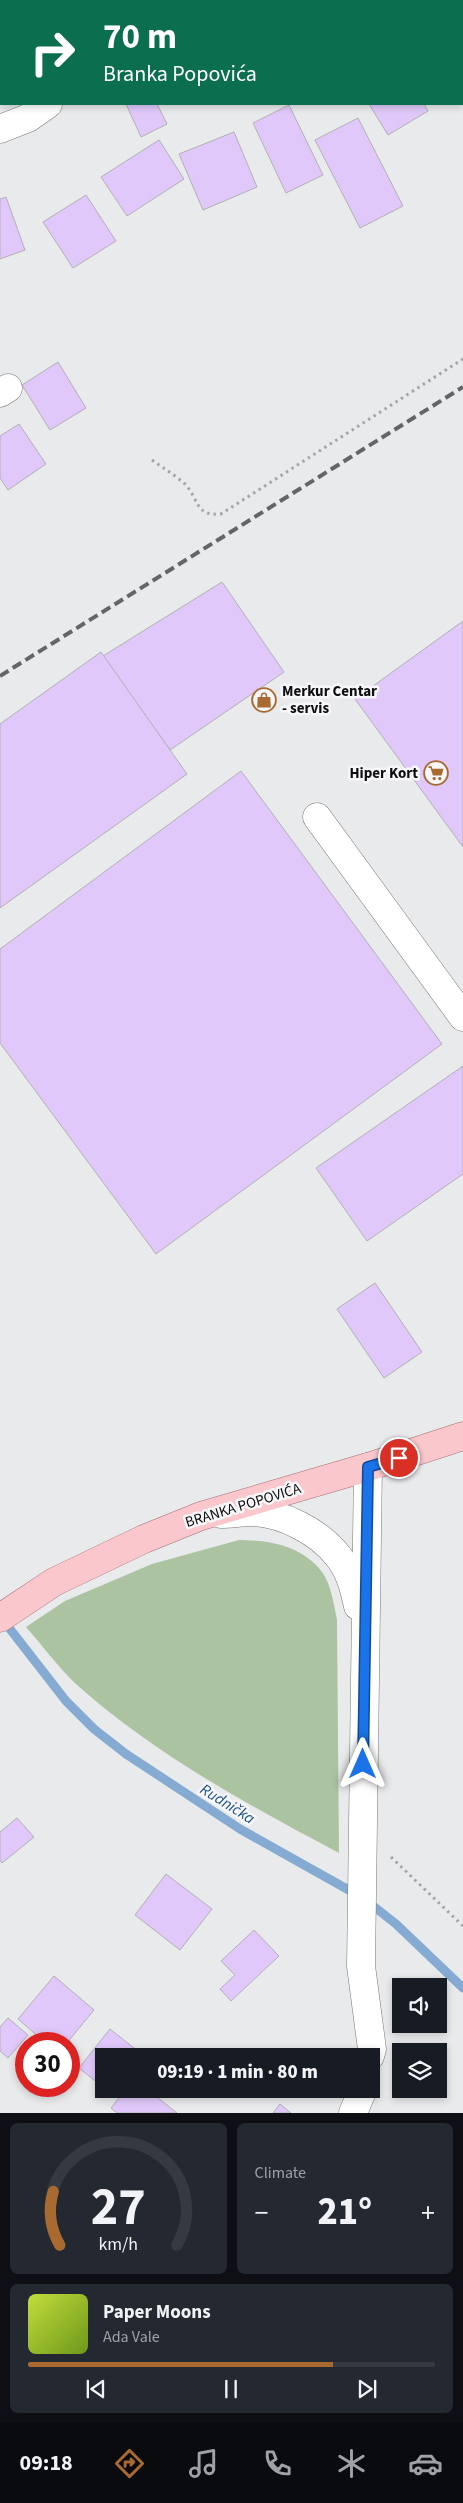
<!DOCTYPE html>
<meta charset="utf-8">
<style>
:root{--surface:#171b24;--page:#242831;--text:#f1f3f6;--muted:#9ea1a6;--line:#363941;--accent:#a96a32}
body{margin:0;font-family:"Source Sans 3",sans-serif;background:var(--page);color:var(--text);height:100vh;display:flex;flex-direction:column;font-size:19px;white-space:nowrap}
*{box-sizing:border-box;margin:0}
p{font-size:16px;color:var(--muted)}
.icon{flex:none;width:28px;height:28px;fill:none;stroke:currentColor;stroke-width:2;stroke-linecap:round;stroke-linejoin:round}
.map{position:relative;height:2113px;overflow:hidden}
.panel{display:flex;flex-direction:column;gap:10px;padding:10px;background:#0d0f14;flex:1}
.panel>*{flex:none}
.hud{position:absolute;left:0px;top:0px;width:464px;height:105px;box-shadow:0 2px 8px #0003;background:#0b6e4f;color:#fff;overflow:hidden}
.controls{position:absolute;left:392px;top:1978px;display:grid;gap:10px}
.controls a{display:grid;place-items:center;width:55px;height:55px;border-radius:0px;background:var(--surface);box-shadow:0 2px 8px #0003;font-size:25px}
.speed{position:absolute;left:15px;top:2032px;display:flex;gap:10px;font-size:25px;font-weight:700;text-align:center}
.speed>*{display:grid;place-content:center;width:65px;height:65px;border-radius:50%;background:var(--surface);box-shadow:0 2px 8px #0003;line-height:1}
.speed .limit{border:8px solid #d22;background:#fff;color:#111}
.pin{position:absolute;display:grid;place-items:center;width:42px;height:42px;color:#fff;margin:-21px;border:2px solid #fff;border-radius:50%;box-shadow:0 1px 5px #0007}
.me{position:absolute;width:55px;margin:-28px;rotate:0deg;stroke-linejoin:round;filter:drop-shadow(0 0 4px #0008)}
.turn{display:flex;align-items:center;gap:18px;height:105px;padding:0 20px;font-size:22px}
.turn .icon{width:65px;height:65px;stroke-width:2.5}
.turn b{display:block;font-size:35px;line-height:42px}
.big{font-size:38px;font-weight:800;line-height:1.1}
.panel .tile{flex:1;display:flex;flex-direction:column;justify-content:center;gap:8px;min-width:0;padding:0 18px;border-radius:8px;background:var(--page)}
.panel .dial{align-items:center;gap:0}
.dial svg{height:130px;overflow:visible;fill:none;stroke:var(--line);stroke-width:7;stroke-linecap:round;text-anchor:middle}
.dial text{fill:var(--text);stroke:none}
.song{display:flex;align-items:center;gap:15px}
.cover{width:60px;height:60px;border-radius:8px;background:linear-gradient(135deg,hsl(70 70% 55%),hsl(80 70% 35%))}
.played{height:5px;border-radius:2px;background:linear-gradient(90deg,var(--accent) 75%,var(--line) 75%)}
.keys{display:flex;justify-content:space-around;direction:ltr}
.heat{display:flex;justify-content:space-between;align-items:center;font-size:28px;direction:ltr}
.panel .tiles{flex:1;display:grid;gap:10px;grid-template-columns:1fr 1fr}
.tile:last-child{grid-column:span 2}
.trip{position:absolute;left:95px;top:2048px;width:285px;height:50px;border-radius:0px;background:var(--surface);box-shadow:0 2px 8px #0003;font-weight:800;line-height:50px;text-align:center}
.dock{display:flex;height:80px;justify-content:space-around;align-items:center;background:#090b0e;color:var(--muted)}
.dock .icon{width:35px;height:35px}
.dock .on{color:var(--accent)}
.dock b{font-size:22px;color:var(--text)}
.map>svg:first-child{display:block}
.green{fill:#abc3a1}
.forest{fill:#96b589}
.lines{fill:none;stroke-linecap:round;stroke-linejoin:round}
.stream{stroke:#85abd2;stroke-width:9}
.building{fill:#e0c9fa;stroke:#b1b0b3}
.minor-casing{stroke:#777779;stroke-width:29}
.major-casing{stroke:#a46e74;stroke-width:29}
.path{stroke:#a5a5a7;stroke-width:3;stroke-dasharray:2.5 4;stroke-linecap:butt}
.minor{stroke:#fff;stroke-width:28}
.major{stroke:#f9c7cc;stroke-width:28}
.rail{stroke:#656567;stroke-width:4;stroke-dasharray:10 5;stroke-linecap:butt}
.route-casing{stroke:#114b97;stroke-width:12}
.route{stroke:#1a73e8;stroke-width:9}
.labels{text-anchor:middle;stroke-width:5;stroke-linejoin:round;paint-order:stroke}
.poi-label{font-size:15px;font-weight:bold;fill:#0e0e0f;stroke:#f7f7fa;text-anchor:start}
.street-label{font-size:15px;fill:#0e0e0f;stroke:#f7f7fa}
.water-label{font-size:16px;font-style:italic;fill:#215689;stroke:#f7f7fa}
</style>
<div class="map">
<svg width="463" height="2113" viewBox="0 0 463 2113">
<rect width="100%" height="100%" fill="#e9eaec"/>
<path class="green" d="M239,1540C269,1540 303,1546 322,1572C331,1584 334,1605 337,1620L339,1853C247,1804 154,1754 76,1684C58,1667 42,1645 26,1627L65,1601L152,1564Z"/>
<path class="forest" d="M70,0H294L65,1Z"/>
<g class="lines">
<path class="stream" d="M3,1620L66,1701L94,1729L126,1754L240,1829L363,1898L396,1924L463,1988"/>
</g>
<g class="building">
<path d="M126,104H157L167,124L141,137Z"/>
<path d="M369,104H424L428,111L388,135Z"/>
<path d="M289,105L323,175L286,193L253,123Z"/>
<path d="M358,118L403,206L360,228L315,140Z"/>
<path d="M234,132L257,187L203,210L179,154Z"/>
<path d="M159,140L184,179L127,216L101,177Z"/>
<path d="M86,195L116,241L73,268L43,222Z"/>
<path d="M6,197L25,250L0,259V199Z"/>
<path d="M58,362L86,408L50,430L22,385Z"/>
<path d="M19,424L46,464L8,490L0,478V436Z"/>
<path d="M222,582L284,672L170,750L103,656Z"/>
<path d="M463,621V847L355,699Z"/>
<path d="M101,652L187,774L0,908V724Z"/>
<path d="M241,771L442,1044L156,1254L0,1043V949Z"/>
<path d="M463,1066V1174L367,1241L316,1168Z"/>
<path d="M375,1283L422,1352L384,1378L337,1309Z"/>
<path d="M17,1818L34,1837L2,1863L0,1861V1832Z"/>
<path d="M166,1874L212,1909L180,1950L135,1915Z"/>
<path d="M254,1930L279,1956L231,2001L220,1989L235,1975L221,1961Z"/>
<path d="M54,1976L94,2010L66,2044H47L18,2019Z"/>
<path d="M8,2018L28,2035L8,2058L0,2051V2027Z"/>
<path d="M110,2029L144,2056H104V2088L79,2068Z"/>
<path d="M126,2089H147L177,2113H117L111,2108Z"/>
<path d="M280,2104L291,2113H273Z"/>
</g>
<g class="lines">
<g class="minor-casing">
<g id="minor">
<path d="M354,1L357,0"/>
<path d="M0,129L28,118L48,104"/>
<path d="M0,393L8,388"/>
<path d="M317,817L463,1017"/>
<path d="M368,1467L361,1966L372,2049L370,2056"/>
<path d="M221,1514C231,1514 242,1512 252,1512C283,1513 319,1532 338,1556C350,1571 354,1588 358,1606"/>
<path d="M353,2113L363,2089"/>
</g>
</g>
<g class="major-casing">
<path id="major" d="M0,1618L54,1582L144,1539L201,1516L368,1467L463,1436"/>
</g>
<g class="path">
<path d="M152,460C163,468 175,475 185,484C200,500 194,516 221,514L463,359"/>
<path d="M391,1857L463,1926"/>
</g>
<use href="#minor" class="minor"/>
<use href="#major" class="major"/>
<path class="rail" d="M0,676L463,387"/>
</g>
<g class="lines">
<g class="route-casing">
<path id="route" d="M363,1764L368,1467L399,1458"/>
</g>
<use href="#route" class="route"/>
</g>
<defs>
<g id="shop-ring" transform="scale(1.25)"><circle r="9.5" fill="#f7f7fa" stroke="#a96a32" stroke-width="1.5"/><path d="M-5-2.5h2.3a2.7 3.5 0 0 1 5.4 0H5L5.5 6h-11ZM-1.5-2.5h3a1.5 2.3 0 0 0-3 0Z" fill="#a96a32"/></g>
<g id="supermarket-ring" transform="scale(1.25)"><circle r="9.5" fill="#f7f7fa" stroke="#a96a32" stroke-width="1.5"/><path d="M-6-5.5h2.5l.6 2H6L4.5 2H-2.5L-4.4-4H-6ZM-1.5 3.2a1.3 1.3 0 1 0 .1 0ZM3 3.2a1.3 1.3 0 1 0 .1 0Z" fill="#a96a32"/></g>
</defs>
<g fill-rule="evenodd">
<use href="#shop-ring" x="264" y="700"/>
<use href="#supermarket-ring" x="436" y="773"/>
</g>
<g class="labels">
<g class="poi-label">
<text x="282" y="696">Merkur Centar<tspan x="282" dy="17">- servis</tspan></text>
<text x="418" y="778" text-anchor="end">Hiper Kort</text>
</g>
<g class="street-label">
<text transform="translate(243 1505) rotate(-17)" y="5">BRANKA POPOVIĆA</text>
</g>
<g class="water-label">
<text transform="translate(228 1803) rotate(32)" y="6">Rudnička</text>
</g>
</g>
</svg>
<div class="controls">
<a><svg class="icon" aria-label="sound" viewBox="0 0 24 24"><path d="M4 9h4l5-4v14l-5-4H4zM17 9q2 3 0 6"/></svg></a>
<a><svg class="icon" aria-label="layers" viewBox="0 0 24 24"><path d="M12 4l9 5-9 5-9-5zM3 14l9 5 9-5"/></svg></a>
</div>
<div class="speed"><div class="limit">30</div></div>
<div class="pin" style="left:399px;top:1458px;background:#d93025"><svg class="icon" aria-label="arrive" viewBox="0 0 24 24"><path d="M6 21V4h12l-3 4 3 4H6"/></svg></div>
<svg class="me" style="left:363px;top:1764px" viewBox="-20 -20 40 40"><path d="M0-17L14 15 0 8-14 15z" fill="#1a73e8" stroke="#fff" stroke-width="4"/></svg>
<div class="trip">09:19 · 1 min · 80 m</div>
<div class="hud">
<div class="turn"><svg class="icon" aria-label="right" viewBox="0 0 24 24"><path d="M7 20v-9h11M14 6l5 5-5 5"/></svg><div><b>70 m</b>Branka Popovića</div></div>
</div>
</div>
<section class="panel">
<div class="tiles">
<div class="tile dial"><svg viewBox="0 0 100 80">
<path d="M14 69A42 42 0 1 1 86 69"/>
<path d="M14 69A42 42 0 0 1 10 36" stroke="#a96a32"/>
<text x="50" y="56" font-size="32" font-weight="700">27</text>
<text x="50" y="72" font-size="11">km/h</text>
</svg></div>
<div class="tile"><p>Climate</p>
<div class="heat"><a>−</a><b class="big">21°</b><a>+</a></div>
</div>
<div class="tile">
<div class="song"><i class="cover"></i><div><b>Paper Moons</b><p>Ada Vale</p></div></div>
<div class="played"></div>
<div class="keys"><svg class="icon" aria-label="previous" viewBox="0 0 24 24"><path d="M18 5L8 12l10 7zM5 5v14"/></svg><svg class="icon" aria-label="pause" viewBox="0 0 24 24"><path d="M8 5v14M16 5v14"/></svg><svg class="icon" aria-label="next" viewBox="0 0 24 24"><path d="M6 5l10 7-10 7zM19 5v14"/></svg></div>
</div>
</div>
</section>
<nav class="dock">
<b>09:18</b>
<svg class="icon on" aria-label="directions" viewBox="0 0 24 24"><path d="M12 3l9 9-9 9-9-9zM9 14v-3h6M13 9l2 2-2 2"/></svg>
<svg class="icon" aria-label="music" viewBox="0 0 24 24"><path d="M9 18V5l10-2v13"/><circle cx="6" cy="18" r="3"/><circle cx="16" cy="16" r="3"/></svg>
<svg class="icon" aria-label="phone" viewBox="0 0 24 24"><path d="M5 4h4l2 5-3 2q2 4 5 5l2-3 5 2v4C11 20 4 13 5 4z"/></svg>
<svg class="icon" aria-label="climate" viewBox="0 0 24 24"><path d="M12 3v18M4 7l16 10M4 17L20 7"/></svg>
<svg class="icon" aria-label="car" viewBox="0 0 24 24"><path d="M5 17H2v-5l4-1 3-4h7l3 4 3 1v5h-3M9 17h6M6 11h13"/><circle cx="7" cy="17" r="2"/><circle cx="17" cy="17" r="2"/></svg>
</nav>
